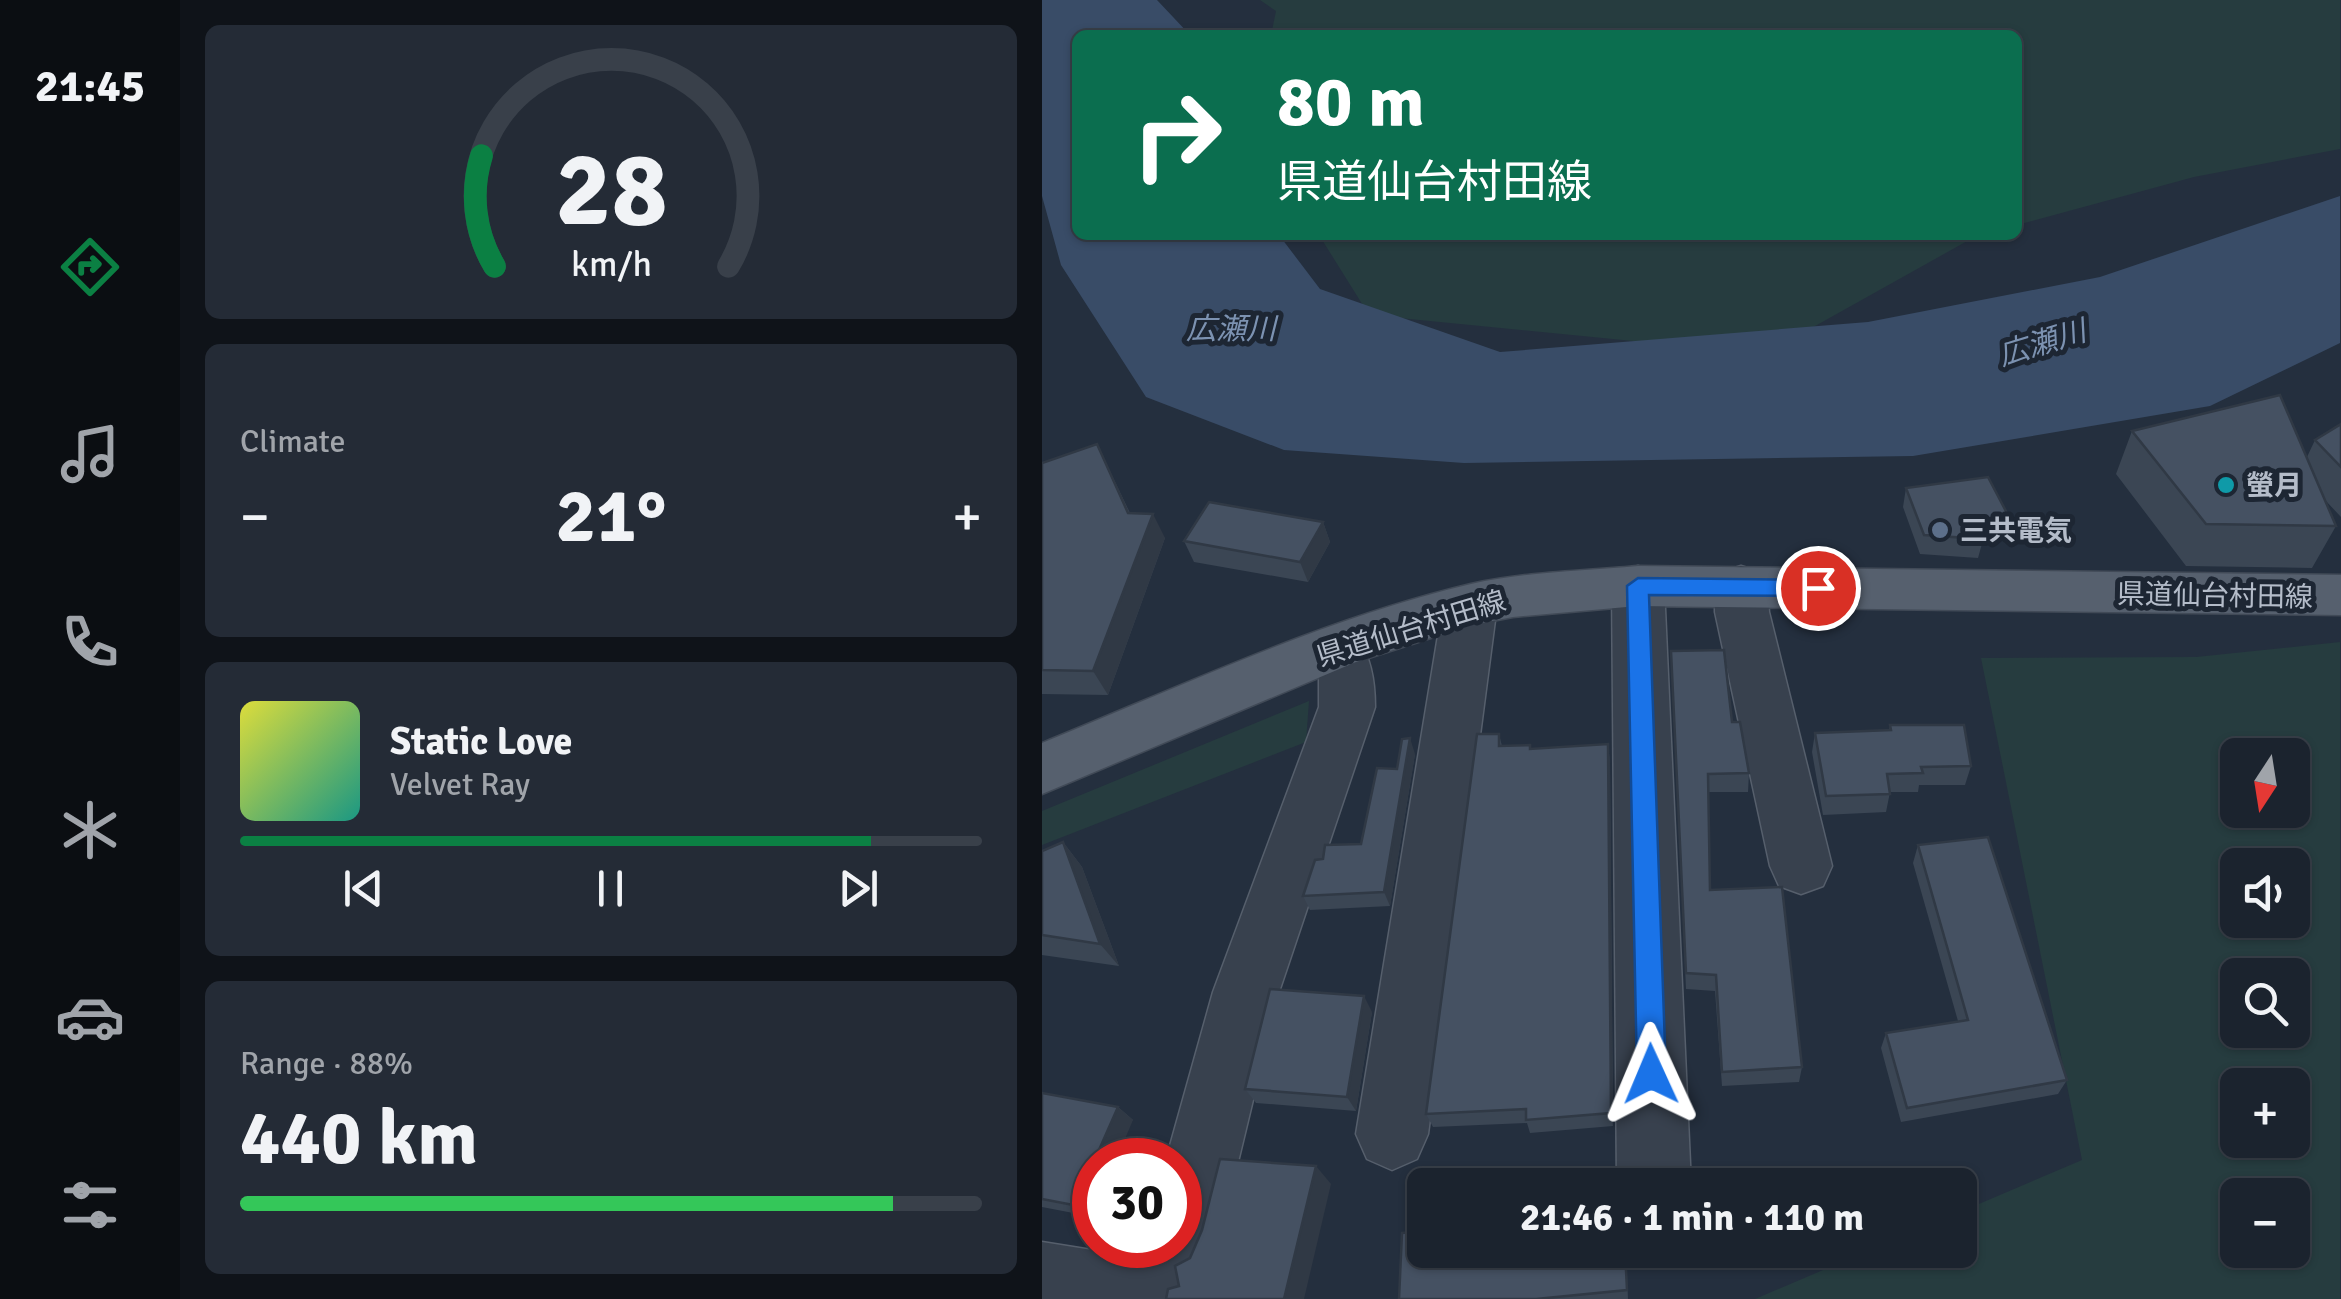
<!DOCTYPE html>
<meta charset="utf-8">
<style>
:root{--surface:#1b232e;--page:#242b36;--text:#f1f3f6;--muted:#a0a4aa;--line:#39404a;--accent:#0b8043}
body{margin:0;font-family:Signika,"Noto Sans JP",sans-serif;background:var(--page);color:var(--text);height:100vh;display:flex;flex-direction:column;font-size:38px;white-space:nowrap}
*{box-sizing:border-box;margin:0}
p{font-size:32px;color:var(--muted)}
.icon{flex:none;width:55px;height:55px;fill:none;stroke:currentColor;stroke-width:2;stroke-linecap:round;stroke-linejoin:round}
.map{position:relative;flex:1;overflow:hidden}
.details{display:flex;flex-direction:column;gap:25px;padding:25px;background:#0f1319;width:862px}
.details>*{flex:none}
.top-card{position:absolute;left:30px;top:30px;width:950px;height:210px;border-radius:15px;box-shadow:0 2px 8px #0004,0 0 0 2px var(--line);background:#0b6e4f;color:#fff;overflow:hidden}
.needle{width:65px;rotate:192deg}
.buttons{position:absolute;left:1178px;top:738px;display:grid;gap:20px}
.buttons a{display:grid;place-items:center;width:90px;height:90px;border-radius:15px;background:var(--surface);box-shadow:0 2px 8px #0004,0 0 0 2px var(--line);font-size:50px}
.speed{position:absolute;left:30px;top:1138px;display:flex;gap:20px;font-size:50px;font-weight:700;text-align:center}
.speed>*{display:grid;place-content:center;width:130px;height:130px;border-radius:50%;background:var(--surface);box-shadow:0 2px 8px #0004,0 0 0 2px var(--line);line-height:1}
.speed .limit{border:15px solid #d22;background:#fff;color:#111}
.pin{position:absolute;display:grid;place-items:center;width:85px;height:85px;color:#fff;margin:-42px;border:5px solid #fff;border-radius:50%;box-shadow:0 2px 10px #0007}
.me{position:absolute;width:110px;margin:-55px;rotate:359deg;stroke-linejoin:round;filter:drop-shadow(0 0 8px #0008)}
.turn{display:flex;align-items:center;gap:35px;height:210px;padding:0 40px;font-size:45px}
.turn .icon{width:130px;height:130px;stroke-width:2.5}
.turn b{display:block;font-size:70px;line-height:85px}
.big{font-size:75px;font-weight:800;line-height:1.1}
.details .card{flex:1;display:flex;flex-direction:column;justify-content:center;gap:15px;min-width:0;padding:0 35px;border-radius:15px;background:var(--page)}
.details .dial{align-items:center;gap:0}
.dial svg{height:260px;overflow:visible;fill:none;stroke:var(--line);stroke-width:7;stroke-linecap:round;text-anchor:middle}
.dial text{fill:var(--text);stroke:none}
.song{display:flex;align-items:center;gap:30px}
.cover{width:120px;height:120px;border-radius:15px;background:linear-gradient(135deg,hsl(60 70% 55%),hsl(170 70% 35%))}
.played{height:10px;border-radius:5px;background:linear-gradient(90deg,var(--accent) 85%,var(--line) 85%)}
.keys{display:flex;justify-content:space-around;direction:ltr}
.heat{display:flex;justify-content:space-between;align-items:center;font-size:55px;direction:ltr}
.charge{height:15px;border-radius:8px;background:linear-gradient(90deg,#34c759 88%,var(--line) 0)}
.trip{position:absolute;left:365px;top:1168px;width:570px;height:100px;border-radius:15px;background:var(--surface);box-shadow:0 2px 8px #0004,0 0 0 2px var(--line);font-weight:800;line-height:100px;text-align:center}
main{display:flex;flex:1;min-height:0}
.dock{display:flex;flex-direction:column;width:180px;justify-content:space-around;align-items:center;background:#0b0e12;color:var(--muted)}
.dock .icon{width:70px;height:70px}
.dock .current{color:var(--accent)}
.dock b{font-size:45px;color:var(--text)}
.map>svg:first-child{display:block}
.green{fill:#263c3f;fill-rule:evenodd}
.water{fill:#394c67}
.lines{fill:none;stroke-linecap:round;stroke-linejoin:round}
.street-casing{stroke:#565f6c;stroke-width:3}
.primary-casing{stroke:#414a57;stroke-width:3}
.street{fill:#38414e;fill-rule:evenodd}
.primary{fill:#56606e;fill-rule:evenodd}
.wall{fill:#3b4654}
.shaded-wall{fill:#303945}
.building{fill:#455162;stroke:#303945;stroke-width:2.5}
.route{fill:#1a73e8;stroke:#114b97;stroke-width:2.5}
.culture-dot{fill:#0f9aa8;stroke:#1d2633;stroke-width:4}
.service-dot{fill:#5c6f8a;stroke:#1d2633;stroke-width:4}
.labels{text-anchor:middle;stroke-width:10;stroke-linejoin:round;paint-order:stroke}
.poi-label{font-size:28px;font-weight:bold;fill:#b4bcc9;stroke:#1d2633;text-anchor:start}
.street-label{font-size:28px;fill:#b4bcc9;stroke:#1d2633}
.water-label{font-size:30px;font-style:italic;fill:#7c92b1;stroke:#1d2633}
</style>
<main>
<nav class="dock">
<b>21:45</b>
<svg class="icon current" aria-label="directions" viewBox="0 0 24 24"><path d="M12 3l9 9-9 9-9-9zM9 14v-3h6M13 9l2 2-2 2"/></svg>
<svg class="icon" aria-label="music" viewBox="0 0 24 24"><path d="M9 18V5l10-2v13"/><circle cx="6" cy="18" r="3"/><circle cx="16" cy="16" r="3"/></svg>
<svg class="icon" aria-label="phone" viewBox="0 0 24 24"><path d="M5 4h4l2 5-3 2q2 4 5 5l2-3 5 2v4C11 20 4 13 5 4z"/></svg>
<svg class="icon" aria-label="climate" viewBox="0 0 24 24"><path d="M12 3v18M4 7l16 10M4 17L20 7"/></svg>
<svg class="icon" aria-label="car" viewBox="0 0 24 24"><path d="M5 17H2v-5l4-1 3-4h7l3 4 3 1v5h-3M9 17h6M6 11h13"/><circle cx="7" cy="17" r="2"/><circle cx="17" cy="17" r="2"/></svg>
<svg class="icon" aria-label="filters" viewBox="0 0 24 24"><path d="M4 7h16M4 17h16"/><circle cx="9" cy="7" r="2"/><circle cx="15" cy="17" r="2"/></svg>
</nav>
<section class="details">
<div class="card dial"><svg viewBox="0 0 100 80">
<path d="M14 69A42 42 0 1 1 86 69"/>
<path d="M14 69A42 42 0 0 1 10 35" stroke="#0b8043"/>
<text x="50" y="56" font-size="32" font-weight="700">28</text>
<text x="50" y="72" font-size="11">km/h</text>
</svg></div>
<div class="card"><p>Climate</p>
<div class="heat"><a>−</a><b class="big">21°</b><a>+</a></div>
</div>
<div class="card">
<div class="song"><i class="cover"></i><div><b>Static Love</b><p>Velvet Ray</p></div></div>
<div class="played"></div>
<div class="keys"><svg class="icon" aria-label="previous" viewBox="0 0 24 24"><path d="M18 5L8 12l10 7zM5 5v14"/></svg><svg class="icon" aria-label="pause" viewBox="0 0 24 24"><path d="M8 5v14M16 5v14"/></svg><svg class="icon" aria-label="next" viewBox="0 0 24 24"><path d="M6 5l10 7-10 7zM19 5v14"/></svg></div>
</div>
<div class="card"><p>Range · 88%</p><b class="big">440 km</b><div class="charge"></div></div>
</section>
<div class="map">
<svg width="1299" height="1299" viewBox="0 0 1299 1299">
<rect width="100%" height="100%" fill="#242f3e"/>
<g class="green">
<path d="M218,0H1298V149L1152,177L975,225V35H229L234,11Z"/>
<path d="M277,235H936L723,354L327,315Z"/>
<path d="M1298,642V1299H713L828,1250H918V1212L1040,1160L939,658L1154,657ZM1195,755H1250V810H1195ZM1195,865H1250V920H1195ZM1195,975H1250V1030H1195ZM1195,1085H1250V1140H1195ZM1195,1195H1250V1250H1195Z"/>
<path d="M267,701L264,742L0,845V811Z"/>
</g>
<path class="water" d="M0,0H115L148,35H35V235H237L278,289L458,352L826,322L1058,277L1298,196V343L1168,406L871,456L422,463L242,450L104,397L19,265L0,196Z"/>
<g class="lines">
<g class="street-casing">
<g id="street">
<path d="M596,566L615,572L622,586L649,1185H575L570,586L577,572Z"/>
<path d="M699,566L718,572L725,586L727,612L790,866L781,886L759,894L737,886L728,866L673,612V586L680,572Z"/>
<path d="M428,585L447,591L455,605L386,1134L375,1159L350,1170L325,1159L314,1134L401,605L409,591Z"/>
<path d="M295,625L314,632C328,658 333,677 333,707L237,992L176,1245L165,1272L146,1280L154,1299H0V1242L106,1259L100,1245H138V1160H124L171,992L277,707V672L268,647L276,632Z"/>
</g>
</g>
<g class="primary-casing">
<path id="primary" d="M596,566L1299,575V615L596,606L471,617L429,625L314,662L0,794V743C140,686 281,619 429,584C483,572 541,571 596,566Z"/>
</g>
<use href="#street" class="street"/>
<use href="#primary" class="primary"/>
</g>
<g class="wall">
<path d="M1299,424V517L1283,500L1294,526L1270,568L1144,566L1074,474L1090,431L1265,457L1273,440Z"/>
<path d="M55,444L88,513L123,538L66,695L0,694V463Z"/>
<path d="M864,488L967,517L962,536L941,540L936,558L878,554L861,507Z"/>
<path d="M281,522L288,542L266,582L152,562L142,541Z"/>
<path d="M629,651L707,773L706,792H666L668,890L760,1067L757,1082L680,1086L673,991L644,989Z"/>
<path d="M848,725L929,766L923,785H877L876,792H848L844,812L781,815L770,752L773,733L847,730Z"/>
<path d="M457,734L460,746L488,745L489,749L566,744L568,763L571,1126L488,1133L485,1123L391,1127L384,1114Z"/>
<path d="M373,754L348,906L268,910L261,896L281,859L319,844L355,769Z"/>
<path d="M21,842L40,867L77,966L0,955V851Z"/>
<path d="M876,845L1025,1080L1016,1094L859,1122L839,1048L844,1033L916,1021L871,863Z"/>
<path d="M330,1012L314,1111L214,1103L203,1089Z"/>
<path d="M0,1093L76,1107L91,1120L52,1160V1217L0,1207Z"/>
<path d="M584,1250L586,1299H357Z"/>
</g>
<g class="shaded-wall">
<path d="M111,514L123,538L66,695L51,671Z"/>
<path d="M967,517L962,536L941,540L935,523Z"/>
<path d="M281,522L288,542L266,582L258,562Z"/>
<path d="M368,738L373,754L348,906L342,892Z"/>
<path d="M566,744L568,763L571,1126L569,1113Z"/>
<path d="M21,842L40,867L77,966L58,944Z"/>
<path d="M322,996L330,1012L314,1111L305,1097Z"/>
<path d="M76,1107L91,1120L74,1160H54L53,1159Z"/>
<path d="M274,1166L289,1184L262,1299H242Z"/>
</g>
<g class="building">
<path d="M1238,395L1294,526L1164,524L1090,431Z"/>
<path d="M1299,424V467L1273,440Z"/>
<path d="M55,444L86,513L111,514L51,671L0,670V463Z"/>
<path d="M946,477L967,517L935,523L941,539L882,535L864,488Z"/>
<path d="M167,502L281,522L258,562L142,541Z"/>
<path d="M682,650L690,722H698L707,773L666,774L668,890L740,887L760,1067L680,1072L674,975L644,973L629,651Z"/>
<path d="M848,725H922L929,766L879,767L881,773L845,774L848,794L784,796L773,733L849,730Z"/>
<path d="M435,734H457V746L488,745V749L566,744L569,1113L484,1120V1109L384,1114Z"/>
<path d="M368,738L342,892L261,896L273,860L281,859L283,845L319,844L335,768L355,769L360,739Z"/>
<path d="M946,837L1025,1080L865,1108L844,1033L926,1020L876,845Z"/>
<path d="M21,842L58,944L0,935V851Z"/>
<path d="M228,989L322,996L305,1097L203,1089Z"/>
<path d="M0,1093L76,1107L53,1159L59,1160H52V1209L0,1199Z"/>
<path d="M178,1159L274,1166L242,1299H124L126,1289L137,1286L133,1266L148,1258L160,1230Z"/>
<path d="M382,1231V1250H583L585,1290L494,1299H357L360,1233Z"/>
</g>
<path class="route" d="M596,578L776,580L786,588L776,596L607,595L624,1074L619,1084L609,1088L599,1084L595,1074L585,586Z"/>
<circle class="culture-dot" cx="1184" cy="485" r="10"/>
<circle class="service-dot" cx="898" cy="530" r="10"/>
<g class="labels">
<g class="poi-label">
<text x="1204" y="495">螢月</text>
<text x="918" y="540">三共電気</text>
</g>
<g class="street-label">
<text transform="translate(1173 595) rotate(1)" y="10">県道仙台村田線</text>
<text transform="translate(369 628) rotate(-17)" y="10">県道仙台村田線</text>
</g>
<g class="water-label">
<text x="189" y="339">広瀬川</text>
<text transform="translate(1000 343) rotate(-17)" y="10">広瀬川</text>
</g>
</g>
</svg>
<div class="buttons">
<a><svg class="needle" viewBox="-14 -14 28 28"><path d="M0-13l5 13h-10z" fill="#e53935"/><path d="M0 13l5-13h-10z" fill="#a0a4aa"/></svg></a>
<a><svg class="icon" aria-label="sound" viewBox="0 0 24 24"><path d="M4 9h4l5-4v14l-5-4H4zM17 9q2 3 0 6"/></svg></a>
<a><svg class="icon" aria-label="search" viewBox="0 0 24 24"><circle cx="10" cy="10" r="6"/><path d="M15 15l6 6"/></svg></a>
<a>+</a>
<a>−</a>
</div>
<div class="speed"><div class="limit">30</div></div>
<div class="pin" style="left:776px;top:588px;background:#d93025"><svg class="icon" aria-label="arrive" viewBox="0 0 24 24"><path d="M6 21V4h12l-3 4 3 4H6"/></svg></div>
<svg class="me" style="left:609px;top:1074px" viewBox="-20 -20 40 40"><path d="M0-17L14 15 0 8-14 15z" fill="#1a73e8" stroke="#fff" stroke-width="4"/></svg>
<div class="trip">21:46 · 1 min · 110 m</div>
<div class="top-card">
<div class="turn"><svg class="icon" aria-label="right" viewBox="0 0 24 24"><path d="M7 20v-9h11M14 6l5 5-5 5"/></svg><div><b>80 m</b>県道仙台村田線</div></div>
</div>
</div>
</main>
